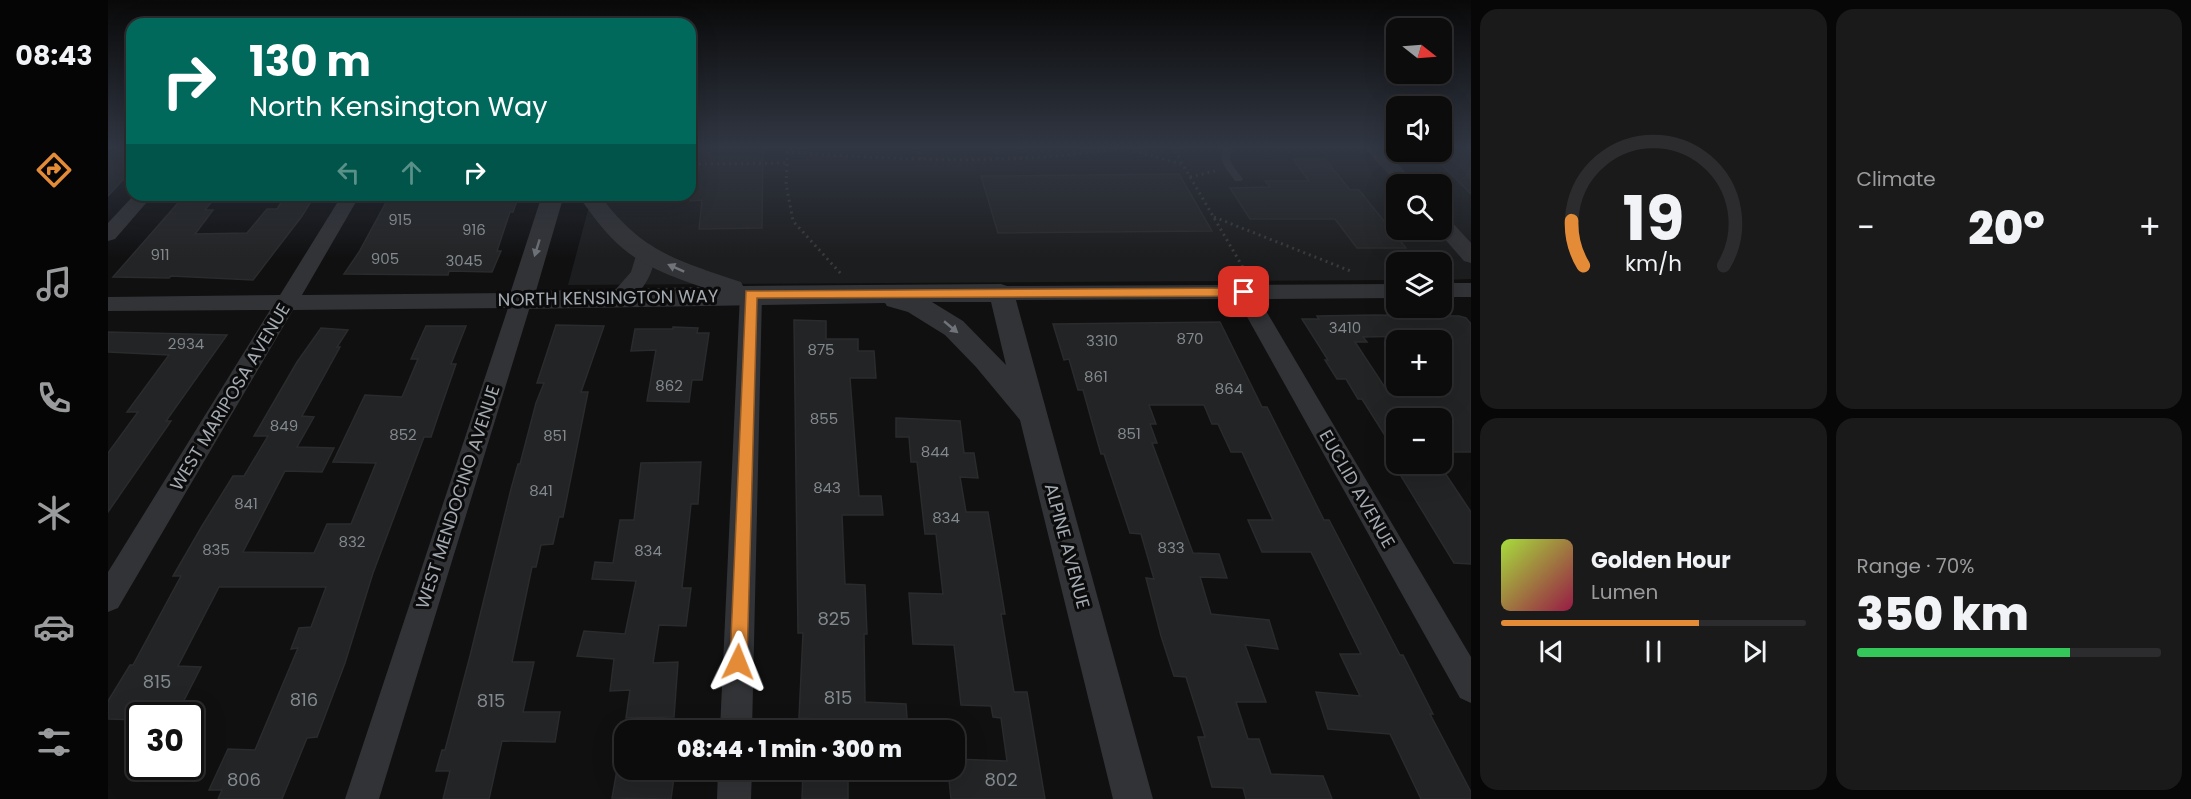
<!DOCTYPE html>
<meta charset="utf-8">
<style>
:root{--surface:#0c0c0d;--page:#1a1a1b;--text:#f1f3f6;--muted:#9a9b9d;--line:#2c2c2e;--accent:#e38b37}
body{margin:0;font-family:Poppins,sans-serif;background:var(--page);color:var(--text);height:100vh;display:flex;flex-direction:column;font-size:22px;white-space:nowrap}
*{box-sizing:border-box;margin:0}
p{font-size:20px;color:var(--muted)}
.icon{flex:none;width:33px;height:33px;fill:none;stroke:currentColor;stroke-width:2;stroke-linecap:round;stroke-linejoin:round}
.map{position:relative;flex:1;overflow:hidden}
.sheet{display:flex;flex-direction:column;gap:9px;padding:9px;background:#070707;width:720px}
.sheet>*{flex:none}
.guide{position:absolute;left:18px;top:18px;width:570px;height:183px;border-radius:18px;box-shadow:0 6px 24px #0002,0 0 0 2px var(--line);background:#00695c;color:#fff;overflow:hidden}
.needle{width:39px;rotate:107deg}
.controls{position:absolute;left:1278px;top:18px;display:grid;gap:12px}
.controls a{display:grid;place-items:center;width:66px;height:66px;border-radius:12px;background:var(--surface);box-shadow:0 6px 24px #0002,0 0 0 2px var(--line);font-size:30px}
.speed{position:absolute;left:18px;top:702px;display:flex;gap:12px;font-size:30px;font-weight:700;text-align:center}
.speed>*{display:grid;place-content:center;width:78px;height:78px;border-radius:50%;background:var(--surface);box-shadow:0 6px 24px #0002,0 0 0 2px var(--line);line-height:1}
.speed .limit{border:3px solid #111;border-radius:9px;background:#fff;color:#111}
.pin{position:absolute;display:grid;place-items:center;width:51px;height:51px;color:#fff;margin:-26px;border-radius:12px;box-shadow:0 3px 9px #0006}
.me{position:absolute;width:66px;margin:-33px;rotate:2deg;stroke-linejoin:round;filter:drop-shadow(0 0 4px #0008)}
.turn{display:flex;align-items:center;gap:21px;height:126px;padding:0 24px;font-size:27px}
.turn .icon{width:78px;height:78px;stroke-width:2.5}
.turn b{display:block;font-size:42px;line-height:51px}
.lanes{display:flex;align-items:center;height:57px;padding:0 24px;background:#0003;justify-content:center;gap:30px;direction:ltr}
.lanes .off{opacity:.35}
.big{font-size:45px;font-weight:800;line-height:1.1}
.sheet .tile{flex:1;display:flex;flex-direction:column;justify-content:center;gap:9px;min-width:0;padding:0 21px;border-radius:18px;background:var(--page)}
.sheet .dial{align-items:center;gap:0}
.dial svg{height:156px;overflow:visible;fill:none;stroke:var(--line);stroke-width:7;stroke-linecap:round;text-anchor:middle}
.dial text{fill:var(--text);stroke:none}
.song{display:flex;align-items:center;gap:18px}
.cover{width:72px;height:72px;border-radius:9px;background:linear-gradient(135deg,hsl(80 70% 55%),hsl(340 70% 35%))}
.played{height:6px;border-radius:3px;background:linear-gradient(90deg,var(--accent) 65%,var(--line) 65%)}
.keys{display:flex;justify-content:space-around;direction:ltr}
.heat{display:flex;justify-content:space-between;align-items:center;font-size:33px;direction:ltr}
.charge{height:9px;border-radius:4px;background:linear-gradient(90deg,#34c759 70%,var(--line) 0)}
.sheet .tiles{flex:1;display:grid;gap:9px;grid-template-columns:repeat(2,1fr)}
.trip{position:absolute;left:506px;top:720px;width:351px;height:60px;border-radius:18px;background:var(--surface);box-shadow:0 6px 24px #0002,0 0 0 2px var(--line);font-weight:800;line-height:60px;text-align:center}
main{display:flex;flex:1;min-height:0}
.menu{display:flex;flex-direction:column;width:108px;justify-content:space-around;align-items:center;background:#050505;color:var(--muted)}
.menu .icon{width:42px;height:42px}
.menu .on{color:var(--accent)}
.menu b{font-size:27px;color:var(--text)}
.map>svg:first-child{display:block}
.built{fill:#1c1d1e;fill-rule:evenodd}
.building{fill:#232425;stroke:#2a2b2d;stroke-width:1.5;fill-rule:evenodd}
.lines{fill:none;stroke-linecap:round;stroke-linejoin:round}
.path{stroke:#383a3d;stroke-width:3;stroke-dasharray:2 4;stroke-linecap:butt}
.service{fill:#323336;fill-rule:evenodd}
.minor{fill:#323336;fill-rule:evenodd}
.tertiary{fill:#323336;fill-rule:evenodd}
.oneway{fill:#70747a}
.route{fill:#e38b37;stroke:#945a24;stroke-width:1.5}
.labels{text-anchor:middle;stroke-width:6;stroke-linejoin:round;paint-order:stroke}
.number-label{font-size:15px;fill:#82888d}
.street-label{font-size:18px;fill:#a3aab1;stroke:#0b0b0c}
.near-number-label{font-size:18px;fill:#82888d}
</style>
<main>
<nav class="menu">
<b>08:43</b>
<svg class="icon on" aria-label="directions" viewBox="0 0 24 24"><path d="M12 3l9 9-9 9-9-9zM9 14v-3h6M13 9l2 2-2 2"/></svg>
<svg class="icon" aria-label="music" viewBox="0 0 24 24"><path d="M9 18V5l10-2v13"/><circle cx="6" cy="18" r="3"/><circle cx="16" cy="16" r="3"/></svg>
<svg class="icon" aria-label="phone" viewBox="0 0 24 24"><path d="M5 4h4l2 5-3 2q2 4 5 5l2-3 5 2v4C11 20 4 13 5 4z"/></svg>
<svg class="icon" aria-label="climate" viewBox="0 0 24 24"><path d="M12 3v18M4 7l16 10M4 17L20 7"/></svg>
<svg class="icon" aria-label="car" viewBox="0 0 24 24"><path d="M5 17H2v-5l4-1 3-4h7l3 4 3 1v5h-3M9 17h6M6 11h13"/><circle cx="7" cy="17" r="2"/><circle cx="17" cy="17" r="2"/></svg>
<svg class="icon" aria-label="filters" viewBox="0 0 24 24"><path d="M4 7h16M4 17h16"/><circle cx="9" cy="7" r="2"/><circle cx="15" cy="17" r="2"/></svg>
</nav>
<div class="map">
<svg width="1363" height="799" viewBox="0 0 1363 799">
<rect width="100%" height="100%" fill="#101011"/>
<path class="built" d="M582,146H1288V152H1334V146H1363V279L1334,280V262H1288V280L460,285L484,195H582ZM1288,184H1334V230H1288Z"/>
<g class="building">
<path d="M10,146H24V170L0,196V156Z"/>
<path d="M582,146H655L654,228L591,229L594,200L582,201Z"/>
<path d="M1334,146H1363V194L1321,152H1334Z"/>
<path d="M1185,159H1217L1242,190H1251L1298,248H1249L1227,219H1142L1122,188L1162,187L1157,181H1201Z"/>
<path d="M1071,174L1104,231L890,233L873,176Z"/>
<path d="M77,195H109L97,210H105L87,234L139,233L159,209H169L178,195H207L194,216L145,280L63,276L61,278L5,277Z"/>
<path d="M282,195H411L405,212H402L389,251H393L384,272L341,271L340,275L236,274L251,252Z"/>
<path d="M1266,315L1351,316L1358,318L1363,324V452H1334V418H1288V453L1254,399H1250L1238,379H1229L1217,360H1220L1194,319H1211L1209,316ZM1304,336L1307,340H1334V386H1276L1247,342H1259L1255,337Z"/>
<path d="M686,320L718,321V339H750V351H766L768,378H742L751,496H773L775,515H734L737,584L757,585L759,634H756L757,702L798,704L800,730H768V721L691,718L695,633H690Z"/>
<path d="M1112,322L1154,407H1159L1216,520H1221L1292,655H1295L1325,714H1322L1363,792V799H1313L1282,734L1220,729L1208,692L1252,696L1232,654H1253L1203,552H1154L1140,520H1165L1134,452H1123L1110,424H1104L1096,405H1041L1048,424H1042L1049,443H1044L1085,553L1111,554L1119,578L1092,577L1103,614L1161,620L1170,649L1137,645L1158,702H1128L1140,739H1151L1163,774L1215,776L1224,799H1138L1135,788L1104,787L1090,737H1097L1078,677L1066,676L1053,636L1038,578L1046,579L1033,534L1022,533L996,454H993L975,390H970L961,359L956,360L945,324Z"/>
<path d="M448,325L496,326L473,392H480L455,517H451L445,544L433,545L428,567H424L404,662H426L415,712H452L447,742L394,741L381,799H335L342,771H328L334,750H337L362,656L403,489L410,464H412L428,403L436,383H429Z"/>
<path d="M318,326H358L343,364H348L331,413L323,437H316L265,573L237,663L209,737L199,738L174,799H110L114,790H101L120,749L147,750L190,648L183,649L191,628L203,627L218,587H111L70,666L93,667L68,716H32V720L0,719V701L22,665H25L73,576H65L94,526L125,476H136L160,436H146L189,362L213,328L240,330L229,347H232L194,416L206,417L189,447L226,448L214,472L177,471L135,552L206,553L219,524H243L268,463L225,462L257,395L294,397L310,359H303Z"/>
<path d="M565,327L590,328L589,333H601L594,380H584L581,402L539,401L548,350L523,351L527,329H565Z"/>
<path d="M0,332L119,335L58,421H63L0,512V453L30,412H19L61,355L0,352Z"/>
<path d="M788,418L852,421L856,453H866L870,478L852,477L858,512H880L897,614H893L906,692H919L937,799H843L840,770H846V759L899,761L893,718L885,717L883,706L853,705L846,645L805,644L801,593L835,594L828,534H817L809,462H803L801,437H788Z"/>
<path d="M593,462L590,504H583L574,588H583L578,626L551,625L545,663L570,662L566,717L518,718L522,690L502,691L506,659L469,656L476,631L517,634L528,581L484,579L487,562L505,563L512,520H526L533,463Z"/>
<path d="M1295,464H1331L1363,512V564L1346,563L1290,471H1300Z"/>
<path d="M509,770H567L563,799L504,798Z"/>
<path d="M695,770H740V799H694Z"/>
</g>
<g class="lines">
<g class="path">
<path d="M680,146L678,184L685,221L734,275"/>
<path d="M810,146L813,159"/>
<path d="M886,146L890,159"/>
<path d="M1008,146L1073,164"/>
<path d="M1064,146L1140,276"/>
<path d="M682,150L694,146"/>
<path d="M678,152C793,160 912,166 1026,146"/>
<path d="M591,164L679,163"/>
<path d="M1082,177L1107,171"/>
<path d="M1106,217L1245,272"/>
</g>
<path class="service" d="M1118,146H1127C1116,160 1126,166 1135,179L1133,181H1127C1119,169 1107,159 1118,146Z"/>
<g class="minor">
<path d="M1255,146H1274L1308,184H1289Z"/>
<path d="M26,195H45L7,239L0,241V223Z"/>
<path d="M234,195H252L194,295L413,293L421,295L424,300L271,799H237L400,308L185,310L10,608L0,612V572L162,310L0,311V297L172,295Z"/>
<path d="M1334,217L1341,219L1363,243V263L1356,261L1329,230H1334Z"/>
<path d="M537,247L544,249L547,254C547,274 527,309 504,302L501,297L523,272L530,249Z"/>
<rect x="1334" y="283" width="29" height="14"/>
<path d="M1288,284V298L1151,299L1363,657V703L1352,698L1129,299L893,300L885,298L882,293L885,288L893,286Z"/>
<path d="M643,287L651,289L654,294L644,730H612L632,294L635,289Z"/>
<path d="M610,770H644L643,799H609Z"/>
</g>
<path class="tertiary" d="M434,195H456L428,291L594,287C529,265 509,252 470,195H492C532,251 570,261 633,282L635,286L893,284L902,287L906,293L1045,799H1005L912,420L868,367L837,335L800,312L779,306L777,303L413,309L404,306L400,300ZM824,302H883L898,365L855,321Z"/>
</g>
<defs><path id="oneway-solid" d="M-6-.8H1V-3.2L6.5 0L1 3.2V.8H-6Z" transform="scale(1.5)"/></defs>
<g class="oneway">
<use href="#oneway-solid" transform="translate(429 248) rotate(107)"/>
<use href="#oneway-solid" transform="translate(568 268) rotate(-156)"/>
<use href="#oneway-solid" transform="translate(843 327) rotate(40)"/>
</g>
<linearGradient id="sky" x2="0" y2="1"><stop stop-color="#090909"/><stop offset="0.57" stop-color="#313743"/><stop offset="1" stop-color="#313743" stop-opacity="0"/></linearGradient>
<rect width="1363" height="258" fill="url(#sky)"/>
<path class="route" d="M1136,288L1142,292L1136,296L649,298L639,662L637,668L630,671L624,668L622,662L638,291Z"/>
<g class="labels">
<g class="number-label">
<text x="292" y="225">915</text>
<text x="366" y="235">916</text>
<text x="52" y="260">911</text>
<text x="277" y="264">905</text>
<text x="356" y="266">3045</text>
<text x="1237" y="333">3410</text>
<text x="1082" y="344">870</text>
<text x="994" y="346">3310</text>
<text x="78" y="349">2934</text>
<text x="713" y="355">875</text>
<text x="988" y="382">861</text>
<text x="561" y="391">862</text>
<text x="1121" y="394">864</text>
<text x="716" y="424">855</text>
<text x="176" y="431">849</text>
<text x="1021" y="439">851</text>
<text x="295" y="440">852</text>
<text x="447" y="441">851</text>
<text x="827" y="457">844</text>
<text x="719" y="493">843</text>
<text x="433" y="496">841</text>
<text x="138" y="509">841</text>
<text x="838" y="523">834</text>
<text x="244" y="547">832</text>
<text x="1063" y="553">833</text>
<text x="108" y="555">835</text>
<text x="540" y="556">834</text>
</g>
<g class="street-label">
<text transform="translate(500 298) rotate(-1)" y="6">NORTH KENSINGTON WAY</text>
<text transform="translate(122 397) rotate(-59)" y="6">WEST MARIPOSA AVENUE</text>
<text transform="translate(1249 489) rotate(60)" y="6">EUCLID AVENUE</text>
<text transform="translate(350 497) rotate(-72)" y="6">WEST MENDOCINO AVENUE</text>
<text transform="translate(959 546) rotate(75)" y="6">ALPINE AVENUE</text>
</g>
<g class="near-number-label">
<text x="726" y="625">825</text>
<text x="49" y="688">815</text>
<text x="730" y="704">815</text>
<text x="196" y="706">816</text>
<text x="383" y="707">815</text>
<text x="136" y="786">806</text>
<text x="893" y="786">802</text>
</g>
</g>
</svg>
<div class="controls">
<a><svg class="needle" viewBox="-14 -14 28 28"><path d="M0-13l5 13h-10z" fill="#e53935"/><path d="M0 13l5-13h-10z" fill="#9a9b9d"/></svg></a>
<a><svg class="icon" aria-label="sound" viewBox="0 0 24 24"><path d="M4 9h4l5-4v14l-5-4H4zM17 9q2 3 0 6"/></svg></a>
<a><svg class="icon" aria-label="search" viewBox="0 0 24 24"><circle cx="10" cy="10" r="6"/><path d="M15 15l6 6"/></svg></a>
<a><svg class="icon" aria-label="layers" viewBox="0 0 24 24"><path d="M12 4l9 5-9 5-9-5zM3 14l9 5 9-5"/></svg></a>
<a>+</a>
<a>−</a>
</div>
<div class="speed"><div class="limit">30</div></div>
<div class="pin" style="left:1136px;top:292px;background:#d93025"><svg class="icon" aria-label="arrive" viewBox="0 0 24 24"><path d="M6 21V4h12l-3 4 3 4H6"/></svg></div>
<svg class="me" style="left:630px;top:662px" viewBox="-20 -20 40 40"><path d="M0-17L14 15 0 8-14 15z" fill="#e38b37" stroke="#fff" stroke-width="4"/></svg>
<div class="trip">08:44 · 1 min · 300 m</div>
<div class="guide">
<div class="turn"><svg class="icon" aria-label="right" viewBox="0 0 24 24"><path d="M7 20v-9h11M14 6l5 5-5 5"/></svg><div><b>130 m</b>North Kensington Way</div></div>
<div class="lanes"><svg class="icon off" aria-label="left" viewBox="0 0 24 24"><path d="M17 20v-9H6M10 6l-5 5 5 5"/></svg><svg class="icon off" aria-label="ahead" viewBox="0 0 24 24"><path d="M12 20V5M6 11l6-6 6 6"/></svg><svg class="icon" aria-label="right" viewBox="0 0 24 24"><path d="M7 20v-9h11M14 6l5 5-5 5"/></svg></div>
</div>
</div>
<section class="sheet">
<div class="tiles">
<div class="tile dial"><svg viewBox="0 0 100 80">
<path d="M14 69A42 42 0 1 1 86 69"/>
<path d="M14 69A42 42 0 0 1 8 46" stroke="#e38b37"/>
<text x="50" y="56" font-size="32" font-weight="700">19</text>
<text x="50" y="72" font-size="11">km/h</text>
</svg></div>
<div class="tile"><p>Climate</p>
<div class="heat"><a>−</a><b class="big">20°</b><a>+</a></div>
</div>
<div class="tile">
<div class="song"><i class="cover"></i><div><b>Golden Hour</b><p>Lumen</p></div></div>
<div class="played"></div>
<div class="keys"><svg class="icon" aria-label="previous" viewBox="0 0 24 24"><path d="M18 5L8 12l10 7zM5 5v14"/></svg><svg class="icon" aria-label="pause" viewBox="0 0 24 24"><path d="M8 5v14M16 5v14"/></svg><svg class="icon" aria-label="next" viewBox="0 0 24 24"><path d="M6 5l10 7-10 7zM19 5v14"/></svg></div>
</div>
<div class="tile"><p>Range · 70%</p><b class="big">350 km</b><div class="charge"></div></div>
</div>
</section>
</main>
